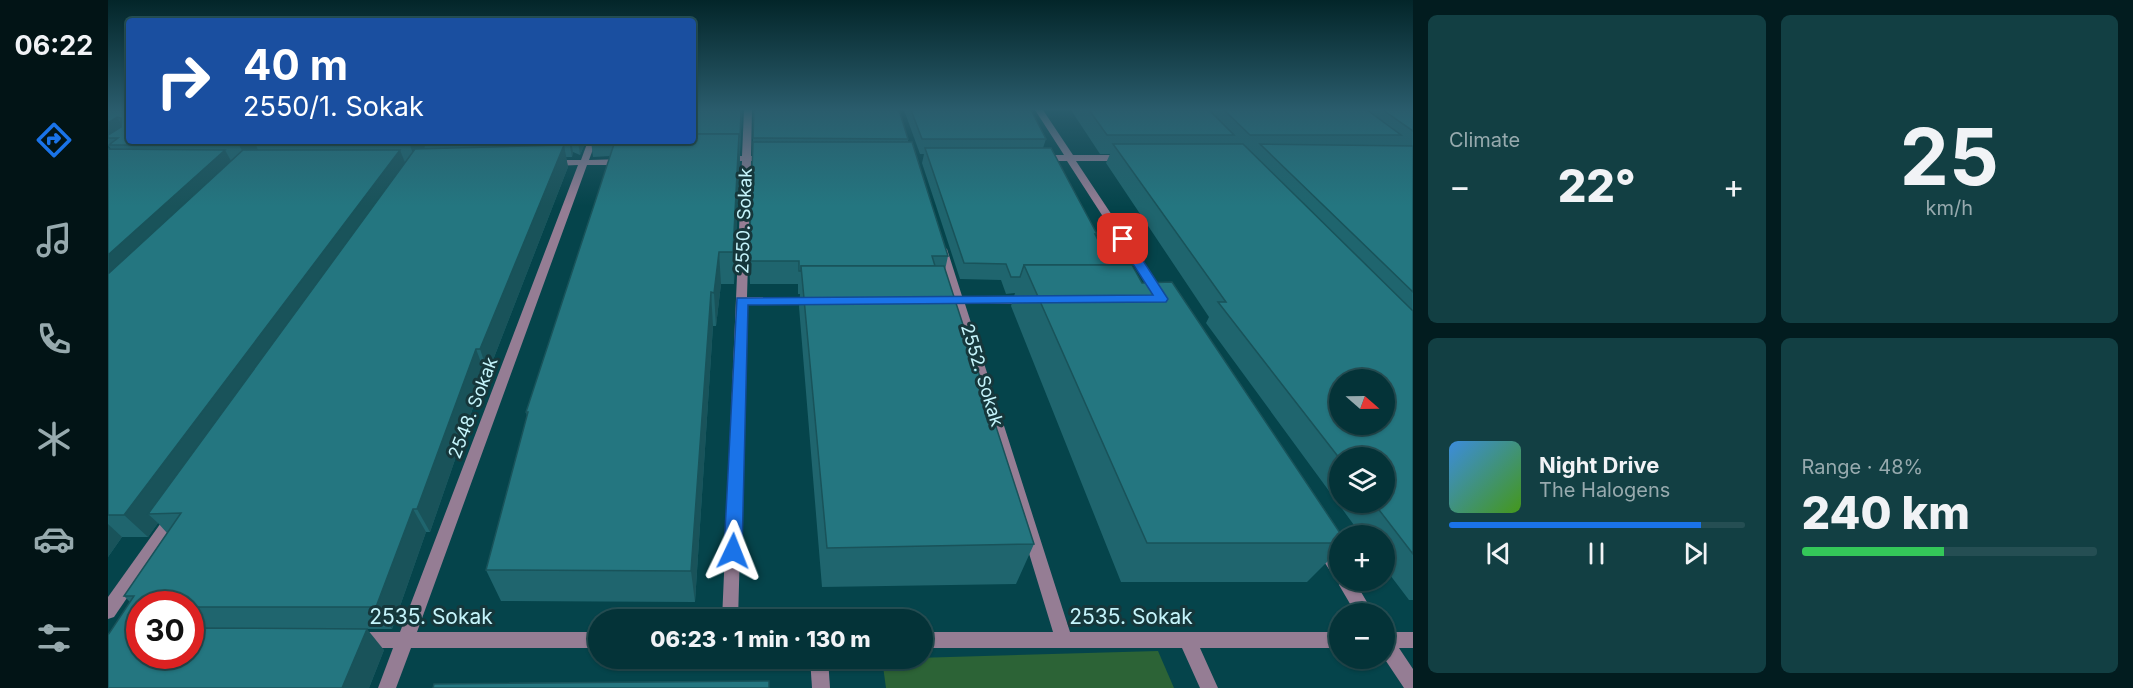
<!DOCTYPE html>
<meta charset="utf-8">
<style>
:root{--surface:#043338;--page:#123f43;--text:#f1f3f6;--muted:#97aaae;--line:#254e53;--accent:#1a73e8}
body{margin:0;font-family:Inter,sans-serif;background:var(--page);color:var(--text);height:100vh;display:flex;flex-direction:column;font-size:22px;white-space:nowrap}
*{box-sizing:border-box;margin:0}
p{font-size:20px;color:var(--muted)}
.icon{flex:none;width:33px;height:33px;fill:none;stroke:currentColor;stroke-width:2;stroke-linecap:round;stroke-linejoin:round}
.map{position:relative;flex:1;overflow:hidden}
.drawer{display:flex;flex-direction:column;gap:15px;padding:15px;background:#021c1f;width:720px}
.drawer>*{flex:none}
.hud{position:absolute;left:18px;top:18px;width:570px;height:126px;border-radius:6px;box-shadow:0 2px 4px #0004,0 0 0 2px var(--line);background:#1a4fa0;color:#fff;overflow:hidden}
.needle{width:39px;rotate:110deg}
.tools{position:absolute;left:1221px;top:369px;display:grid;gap:12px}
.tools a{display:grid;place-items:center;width:66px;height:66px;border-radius:50%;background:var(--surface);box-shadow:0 2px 4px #0004,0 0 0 2px var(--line);font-size:30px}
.speed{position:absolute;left:18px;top:591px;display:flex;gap:12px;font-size:30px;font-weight:700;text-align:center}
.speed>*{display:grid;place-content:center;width:78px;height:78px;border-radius:50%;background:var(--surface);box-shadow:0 2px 4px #0004,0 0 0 2px var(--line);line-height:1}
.speed .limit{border:9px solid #d22;background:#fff;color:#111}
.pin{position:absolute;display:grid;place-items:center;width:51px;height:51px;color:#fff;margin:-26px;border-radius:12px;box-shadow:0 3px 9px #0006}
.me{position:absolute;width:66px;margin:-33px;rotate:2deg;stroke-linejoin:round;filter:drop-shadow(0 0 4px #0008)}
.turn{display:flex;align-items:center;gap:21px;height:126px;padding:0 18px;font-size:27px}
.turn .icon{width:78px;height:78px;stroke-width:2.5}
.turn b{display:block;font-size:42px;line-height:51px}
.big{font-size:45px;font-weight:800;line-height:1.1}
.drawer .widget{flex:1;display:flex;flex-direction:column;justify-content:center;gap:9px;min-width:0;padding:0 21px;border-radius:9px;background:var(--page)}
.drawer .dial{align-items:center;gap:0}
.dial b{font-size:78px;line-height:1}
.song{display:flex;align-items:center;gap:18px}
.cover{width:72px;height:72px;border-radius:9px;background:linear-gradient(135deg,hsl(210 70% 55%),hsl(100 70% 35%))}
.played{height:6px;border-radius:3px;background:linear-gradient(90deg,var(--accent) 85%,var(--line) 85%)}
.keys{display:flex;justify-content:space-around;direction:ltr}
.heat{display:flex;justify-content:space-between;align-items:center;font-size:33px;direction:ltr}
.charge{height:9px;border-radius:4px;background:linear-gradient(90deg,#34c759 48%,var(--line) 0)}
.drawer .tiles{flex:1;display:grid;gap:15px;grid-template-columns:repeat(2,1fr)}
.trip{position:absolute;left:480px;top:609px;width:345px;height:60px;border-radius:30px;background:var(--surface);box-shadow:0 2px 4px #0004,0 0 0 2px var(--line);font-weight:800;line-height:60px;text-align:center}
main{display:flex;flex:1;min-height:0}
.tabs{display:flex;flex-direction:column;width:108px;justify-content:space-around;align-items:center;background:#021416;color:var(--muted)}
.tabs .icon{width:42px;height:42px}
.tabs .current{color:var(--accent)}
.tabs b{font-size:27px;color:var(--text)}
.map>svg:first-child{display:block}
.green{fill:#2c6336}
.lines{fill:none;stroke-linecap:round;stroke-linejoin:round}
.street{fill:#957d94;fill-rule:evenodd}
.wall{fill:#1f656e;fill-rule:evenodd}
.shaded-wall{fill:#19535a}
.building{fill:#247680;stroke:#19535a;stroke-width:1.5;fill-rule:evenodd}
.route{fill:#1a73e8;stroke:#114b97;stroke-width:1.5}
.labels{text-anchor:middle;stroke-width:6;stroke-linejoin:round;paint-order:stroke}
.street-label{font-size:18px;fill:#c5f4fb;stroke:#16373b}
.near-street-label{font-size:21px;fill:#c5f4fb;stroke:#16373b}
</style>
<main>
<nav class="tabs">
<b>06:22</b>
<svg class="icon current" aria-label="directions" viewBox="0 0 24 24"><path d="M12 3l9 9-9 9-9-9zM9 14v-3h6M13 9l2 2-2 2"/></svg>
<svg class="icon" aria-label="music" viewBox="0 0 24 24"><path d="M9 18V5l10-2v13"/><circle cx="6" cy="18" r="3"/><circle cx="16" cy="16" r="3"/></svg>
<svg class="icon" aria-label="phone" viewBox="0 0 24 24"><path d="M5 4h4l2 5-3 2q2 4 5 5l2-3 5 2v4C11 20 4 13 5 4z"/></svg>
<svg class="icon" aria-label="climate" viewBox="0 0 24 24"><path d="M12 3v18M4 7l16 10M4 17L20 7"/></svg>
<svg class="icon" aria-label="car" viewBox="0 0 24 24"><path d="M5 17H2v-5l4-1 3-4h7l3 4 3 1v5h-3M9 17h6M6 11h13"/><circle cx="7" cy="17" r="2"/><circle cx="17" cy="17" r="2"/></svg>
<svg class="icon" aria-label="filters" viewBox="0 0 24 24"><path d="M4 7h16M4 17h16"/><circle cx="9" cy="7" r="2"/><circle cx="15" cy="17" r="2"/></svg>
</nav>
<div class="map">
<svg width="1305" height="688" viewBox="0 0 1305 688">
<rect width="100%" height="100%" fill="#05444b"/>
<path class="green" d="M1050,651L1066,688H778L774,659Z"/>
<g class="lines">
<g class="street">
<path d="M636,110H644L643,156L659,155L663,158L659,161H643L639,297H708L714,301L708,305H639L630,620H614L634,161L616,162L612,159L616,156H634Z"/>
<path d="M927,110H935L965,155H1016L1020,158L1016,161H968L1057,295L1055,297H1047L959,161H934L930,158L934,155H956Z"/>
<path d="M480,141H488L481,160L515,159L519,162L515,165H479L309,632H490V648H303L288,688H270L285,648H252L246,646L243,640L246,634L252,632H292L470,165L445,166L441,163L445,160H473Z"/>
<path d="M834,246L839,249L854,296H921L927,300L921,304H857L962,632H1232V648H1092L1110,688H1092L1074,648H814V632H945L845,304L839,300L843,297L829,249Z"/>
<path d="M65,512L70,513L73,518L70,523L6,617L0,619V597L60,513Z"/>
<path d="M1214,539C1232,546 1232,565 1232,580H1246L1266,614H1248L1231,585L1230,578L1226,577L1206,546L1208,541Z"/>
<path d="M1276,632H1305V648H1291L1305,669V688H1296L1276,658Z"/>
<path d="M702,658H720L722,688H704Z"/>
</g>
</g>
<g class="wall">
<path d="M0,110H21V141H478L472,155L465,152L464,157H458L460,167L380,373H377L322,532H318L284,629H241L276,650L261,688H0L22,602L16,596L59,533L50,523L40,537H14L0,557V149H3L0,145ZM32,604H82V656Z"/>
<path d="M634,110L626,284H613L608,326H605L587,602L393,601L378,570L419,416L418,412L502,156L485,157L483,141H585Z"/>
<path d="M646,110L800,139V142L840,256L837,270L926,544L908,584L714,587L691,307L692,294H690V284H642L641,261Z"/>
<path d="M796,110H923L938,139L935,148L989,234L988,236L1002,265L1034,283L1232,536V549L1199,582H1013L903,306L907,293L898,294L893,280L852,279L814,163L816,154H812Z"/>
<path d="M963,110H1305V600H1301L1276,567V536H1254L1098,323L1101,317L998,163L1002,154H992ZM1232,458L1276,502H1232Z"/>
</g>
<g class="shaded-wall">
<path d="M633,110H634L632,153V138Z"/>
<path d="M9,117L18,132L0,138V123Z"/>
<path d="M631,134L632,163L626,284L625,252Z"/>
<path d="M136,141H160L148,145L150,150L139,160L131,145Z"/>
<path d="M305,141H321L316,145L317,147L307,160L302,145Z"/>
<path d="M461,141H463L465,152L464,157Z"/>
<path d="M470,141H478L472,155Z"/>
<path d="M456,145L460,167L380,373L372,349Z"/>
<path d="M117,150L128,170L0,294V255Z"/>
<path d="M292,150L300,170L40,514L50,523L40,537L16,515Z"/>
<path d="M611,252L613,284L608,326L606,293Z"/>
<path d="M603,292L605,326L587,602L583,571Z"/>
<path d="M368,349L377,373L322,532L309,509Z"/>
<path d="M305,509L318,532L284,629L268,607Z"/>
<path d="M0,524L14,537L0,557Z"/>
<path d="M259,629L276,650L261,688H234Z"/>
</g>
<g class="building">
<path d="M0,110H21V141H136L131,145H1L10,138H0V135L13,127V118L9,117L0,123Z"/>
<path d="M585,110H633L632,138L631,134H585Z"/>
<path d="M646,110H791L800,139L645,138Z"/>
<path d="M803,110H923L938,139H814Z"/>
<path d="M981,110H1101L1126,135H999Z"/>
<path d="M1116,110H1259L1293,135H1142Z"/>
<path d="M1275,110H1305V131Z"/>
<path d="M585,134H631L625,252H611L606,293L603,292L583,571L378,570L420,412H418L507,141H585Z"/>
<path d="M152,141H305L302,145H148Z"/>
<path d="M319,141H461V142L316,145Z"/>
<path d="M645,142H804L840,256H824L827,266H693V271H691V261H641Z"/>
<path d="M1005,144H1135L1305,311V554L1265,502H1276V458H1232V459L1110,302H1118ZM1232,380H1276V424H1232Z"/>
<path d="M1152,144L1305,146V292Z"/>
<path d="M456,145L372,349H368L309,509H305L268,607H82V604H32V656H82V628L259,629L234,688H0V635L26,596H16L73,513L40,514L307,149Z"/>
<path d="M817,148H943L989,234H987L1002,265H916L912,277H903L898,264L856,263Z"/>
<path d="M0,149L117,150L0,255Z"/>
<path d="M135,150H292L16,515H0V274Z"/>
<path d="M916,265H1024L1034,283L1064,282L1234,536H1232V543H1039Z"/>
<path d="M693,266H836L926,544L719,548Z"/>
<path d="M661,681V688H325L326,684Z"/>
</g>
<linearGradient id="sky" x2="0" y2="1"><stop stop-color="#032529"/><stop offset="0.53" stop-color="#2a5c6c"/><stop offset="1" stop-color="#2a5c6c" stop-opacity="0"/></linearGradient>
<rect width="1305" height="206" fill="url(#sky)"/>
<path class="route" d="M1015,235L1019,236L1058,296L1060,299L1058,302L640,305L634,551L631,557L625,559L618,557L616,551L629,298L1045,295L1009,239Z"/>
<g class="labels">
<g class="street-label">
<text transform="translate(636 221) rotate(-88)" y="6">2550. Sokak</text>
<text transform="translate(874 375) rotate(73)" y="6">2552. Sokak</text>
<text transform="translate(365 408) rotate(-69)" y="6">2548. Sokak</text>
</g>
<g class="near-street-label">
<text x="323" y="624">2535. Sokak</text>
<text x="1023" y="624">2535. Sokak</text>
</g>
</g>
</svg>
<div class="tools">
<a><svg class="needle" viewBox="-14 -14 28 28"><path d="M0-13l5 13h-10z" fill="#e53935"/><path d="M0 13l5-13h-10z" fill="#97aaae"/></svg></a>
<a><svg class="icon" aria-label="layers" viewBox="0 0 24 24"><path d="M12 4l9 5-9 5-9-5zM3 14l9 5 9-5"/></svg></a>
<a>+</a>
<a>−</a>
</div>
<div class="speed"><div class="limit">30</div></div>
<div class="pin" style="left:1015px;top:239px;background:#d93025"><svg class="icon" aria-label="arrive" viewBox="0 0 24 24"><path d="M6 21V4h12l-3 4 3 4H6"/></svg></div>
<svg class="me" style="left:625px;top:551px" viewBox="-20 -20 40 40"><path d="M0-17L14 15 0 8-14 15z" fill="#1a73e8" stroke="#fff" stroke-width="4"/></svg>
<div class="trip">06:23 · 1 min · 130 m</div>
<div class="hud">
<div class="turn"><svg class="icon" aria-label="right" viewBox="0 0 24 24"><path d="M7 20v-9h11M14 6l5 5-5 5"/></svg><div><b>40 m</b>2550/1. Sokak</div></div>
</div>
</div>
<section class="drawer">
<div class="tiles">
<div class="widget"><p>Climate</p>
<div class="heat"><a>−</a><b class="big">22°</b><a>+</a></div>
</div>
<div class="widget dial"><b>25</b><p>km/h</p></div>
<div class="widget">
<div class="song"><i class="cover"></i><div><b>Night Drive</b><p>The Halogens</p></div></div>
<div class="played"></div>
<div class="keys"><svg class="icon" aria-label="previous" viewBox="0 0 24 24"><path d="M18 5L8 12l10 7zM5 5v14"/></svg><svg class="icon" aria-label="pause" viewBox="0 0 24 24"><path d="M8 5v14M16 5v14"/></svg><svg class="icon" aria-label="next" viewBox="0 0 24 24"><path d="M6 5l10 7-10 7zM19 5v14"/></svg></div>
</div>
<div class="widget"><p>Range · 48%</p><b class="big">240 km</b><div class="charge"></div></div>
</div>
</section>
</main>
